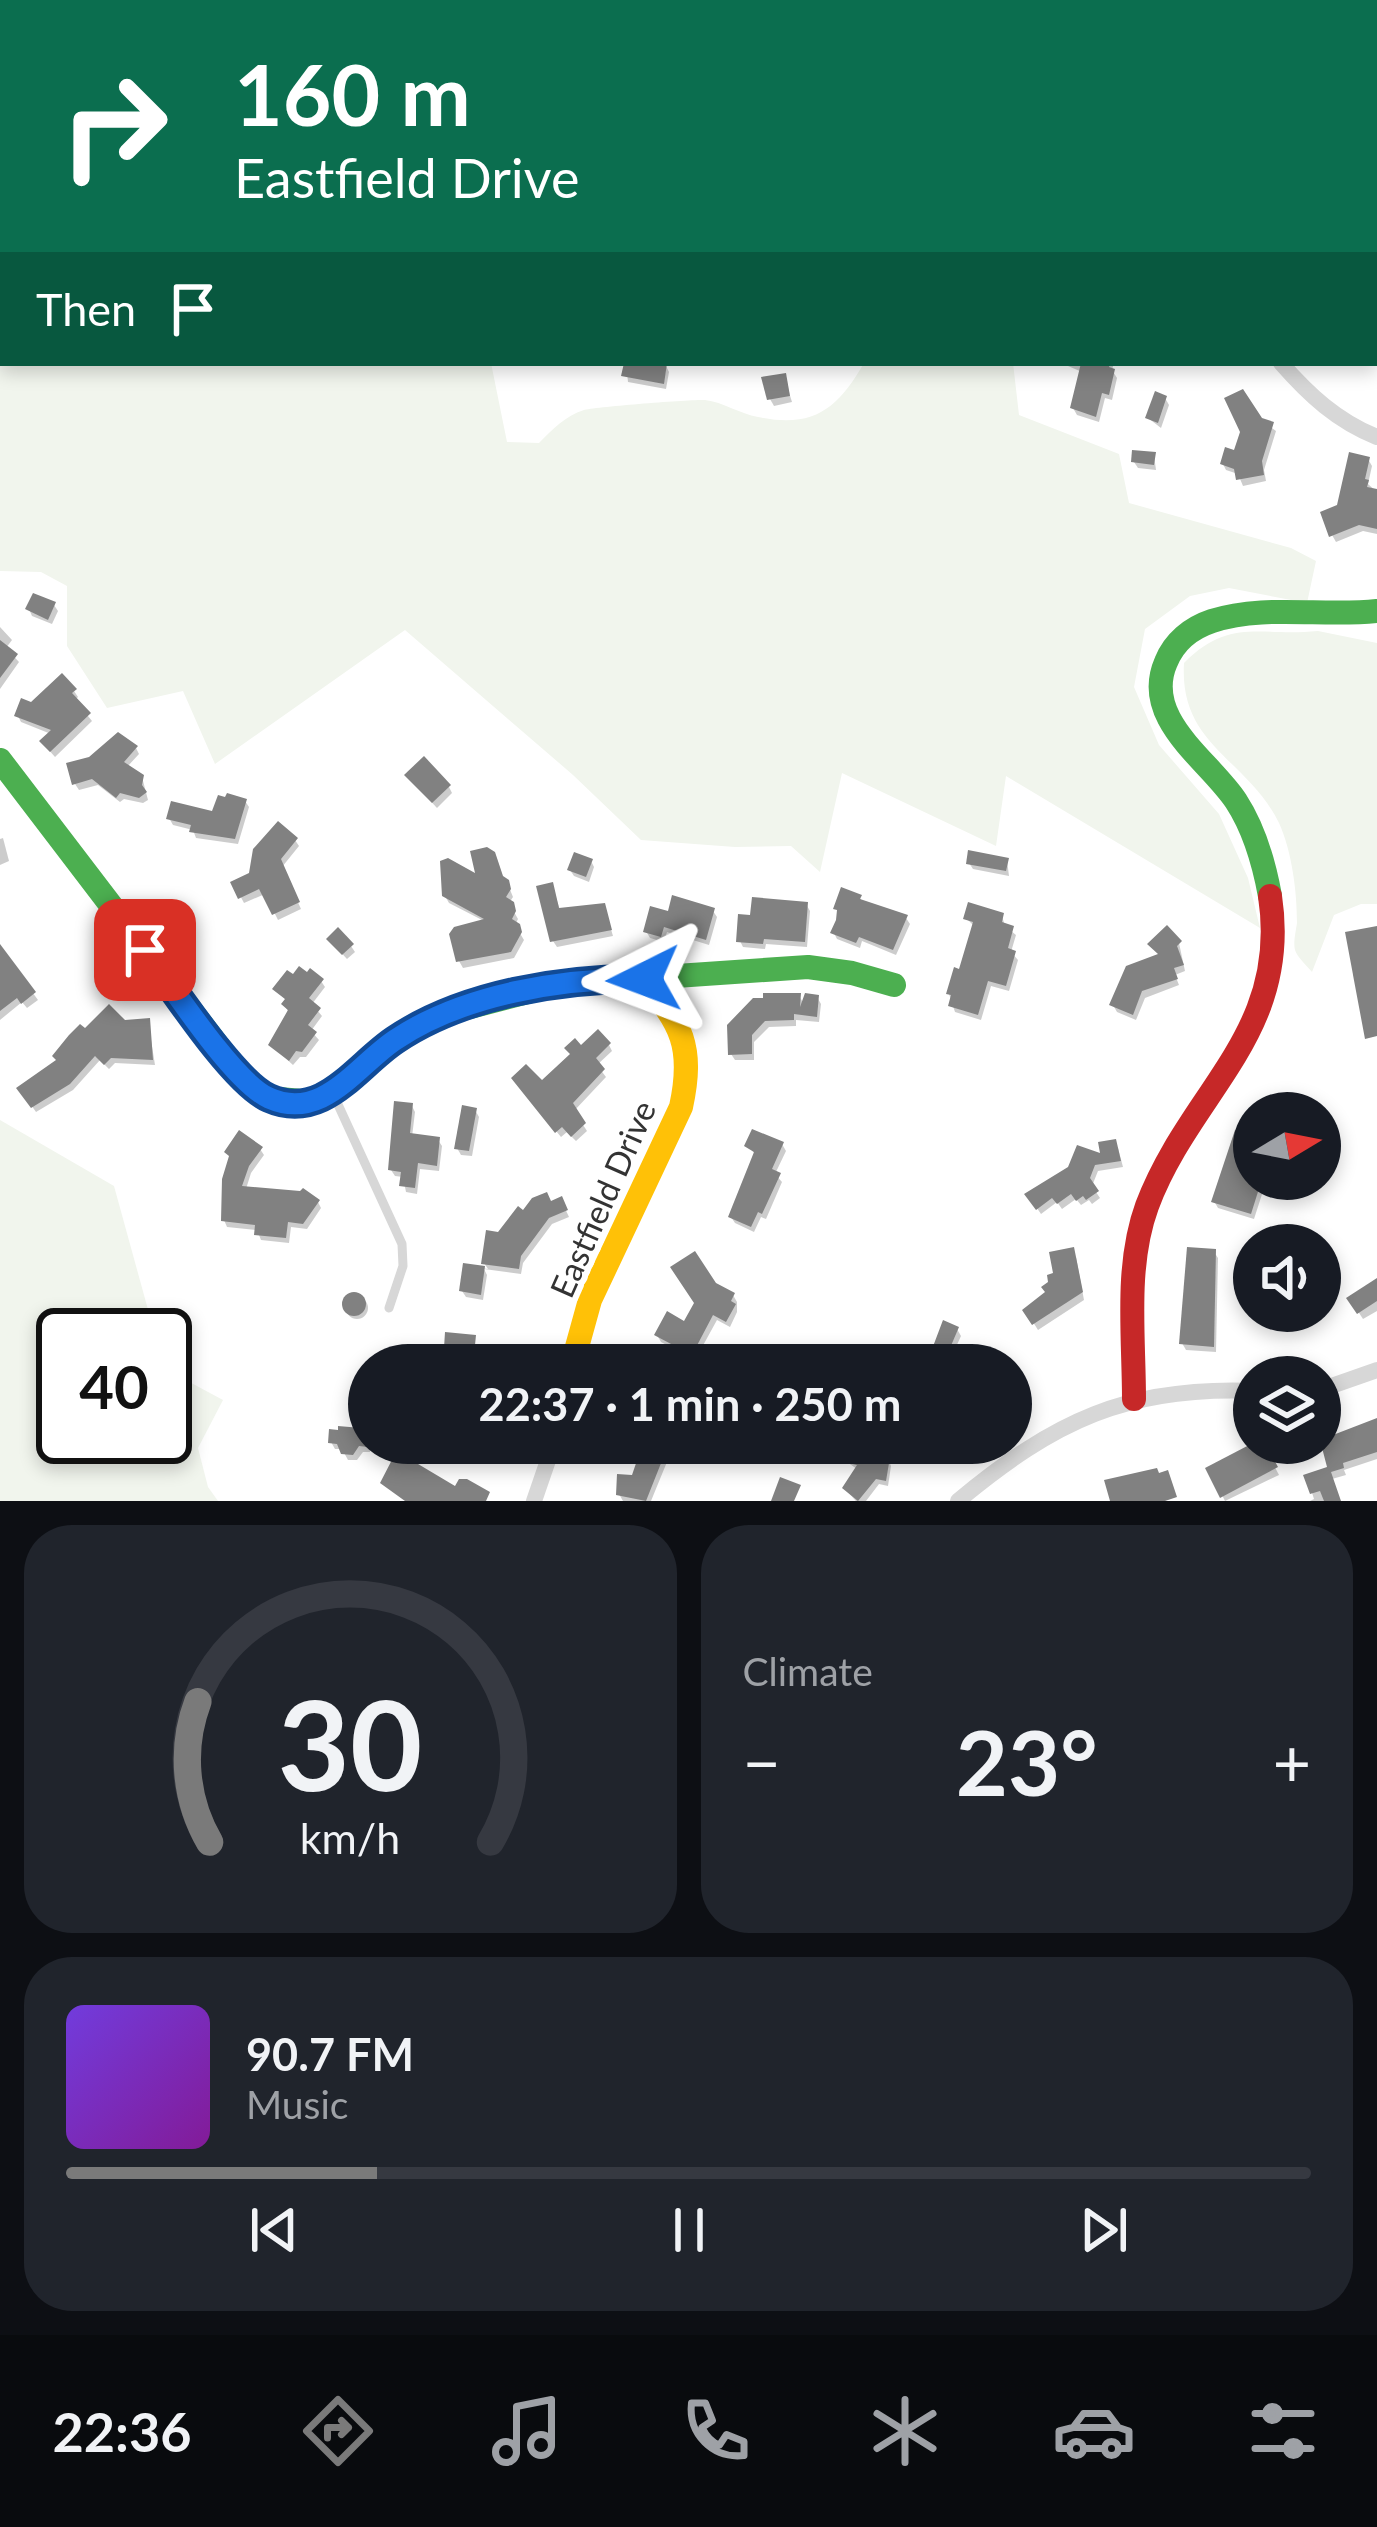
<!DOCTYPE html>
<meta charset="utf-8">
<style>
:root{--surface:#171b24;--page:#20242c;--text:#f1f3f6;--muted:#9ea1a6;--line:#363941;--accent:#7a7a7a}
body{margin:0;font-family:Lato,sans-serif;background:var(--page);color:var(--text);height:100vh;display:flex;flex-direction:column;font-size:45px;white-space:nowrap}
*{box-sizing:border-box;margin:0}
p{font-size:39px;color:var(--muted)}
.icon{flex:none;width:66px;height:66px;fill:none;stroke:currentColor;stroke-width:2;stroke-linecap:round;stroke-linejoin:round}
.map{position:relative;height:1501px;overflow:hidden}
.side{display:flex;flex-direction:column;gap:24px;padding:24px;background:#0d0f14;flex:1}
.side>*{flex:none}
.guide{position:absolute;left:0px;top:0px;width:1377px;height:366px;box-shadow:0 6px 18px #0003;background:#0b6e4f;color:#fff;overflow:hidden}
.needle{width:78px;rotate:80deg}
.tools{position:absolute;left:1233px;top:1092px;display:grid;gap:24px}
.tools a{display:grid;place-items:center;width:108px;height:108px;border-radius:50%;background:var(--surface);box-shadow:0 6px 18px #0003;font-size:60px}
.speed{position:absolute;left:36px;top:1308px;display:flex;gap:24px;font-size:60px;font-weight:700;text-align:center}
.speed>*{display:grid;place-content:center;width:156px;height:156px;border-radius:50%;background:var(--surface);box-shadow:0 6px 18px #0003;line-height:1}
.speed .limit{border:6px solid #111;border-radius:18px;background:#fff;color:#111}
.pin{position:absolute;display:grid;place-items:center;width:102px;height:102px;color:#fff;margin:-51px;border-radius:24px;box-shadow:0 6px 18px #0006}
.me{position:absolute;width:132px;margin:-66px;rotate:267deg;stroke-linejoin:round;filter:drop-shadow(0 0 9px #0008)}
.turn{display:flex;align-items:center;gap:42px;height:252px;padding:0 36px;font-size:54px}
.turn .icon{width:156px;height:156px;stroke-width:2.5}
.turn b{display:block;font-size:84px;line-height:102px}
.then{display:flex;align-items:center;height:114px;padding:0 36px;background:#0003;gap:24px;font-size:45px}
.big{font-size:90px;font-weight:700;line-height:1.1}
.side .card{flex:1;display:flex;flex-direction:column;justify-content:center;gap:18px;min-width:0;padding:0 42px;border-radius:48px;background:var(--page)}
.side .dial{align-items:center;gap:0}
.dial svg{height:312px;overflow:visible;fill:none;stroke:var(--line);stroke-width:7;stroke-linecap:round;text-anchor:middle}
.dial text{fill:var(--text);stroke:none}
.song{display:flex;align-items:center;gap:36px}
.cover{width:144px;height:144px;border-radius:18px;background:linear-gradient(135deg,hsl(260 70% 55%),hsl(290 70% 35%))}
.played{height:12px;border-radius:6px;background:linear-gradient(90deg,var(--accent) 25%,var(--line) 25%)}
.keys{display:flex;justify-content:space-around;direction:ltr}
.heat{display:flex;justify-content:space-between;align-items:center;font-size:66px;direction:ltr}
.side .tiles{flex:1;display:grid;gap:24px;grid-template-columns:1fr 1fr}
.card:last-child{grid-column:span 2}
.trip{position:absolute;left:348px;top:1344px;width:684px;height:120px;border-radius:60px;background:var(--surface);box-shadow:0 6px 18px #0003;font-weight:700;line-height:120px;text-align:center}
.dock{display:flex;height:192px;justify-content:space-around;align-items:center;background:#090b0e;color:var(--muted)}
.dock .icon{width:84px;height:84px}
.dock .on{color:var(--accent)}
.dock b{font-size:54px;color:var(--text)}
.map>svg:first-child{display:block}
.green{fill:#f1f5ed}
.shadow{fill:#0003}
.building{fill:#818181}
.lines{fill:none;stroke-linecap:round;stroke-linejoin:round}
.lane{stroke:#d7d7d7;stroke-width:9}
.street{stroke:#d7d7d7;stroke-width:16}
.fast{stroke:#4caf50;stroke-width:24}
.slow{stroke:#ffc107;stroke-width:24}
.jam{stroke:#c62828;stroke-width:24}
.route-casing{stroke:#114b97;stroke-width:30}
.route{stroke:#1a73e8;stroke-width:21}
.labels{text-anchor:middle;stroke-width:12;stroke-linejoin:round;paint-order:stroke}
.street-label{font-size:33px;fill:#333;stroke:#fff}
</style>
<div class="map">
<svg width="1377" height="1501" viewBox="0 0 1377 1501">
<rect width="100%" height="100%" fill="#fff"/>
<g class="green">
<path d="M0,57L3,363H491L507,442L539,443C553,429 565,416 584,410C593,407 694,399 705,400C723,402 740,414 758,417C814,429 838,408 864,363H1013L1019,415L1119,454L1129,503L1291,548L1316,561L1307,603L1229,588L1190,596L1145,629L1134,687L1159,745L1219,814L1248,878L1260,928L1006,776L996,846L842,773L820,872L791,846L735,847L641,840L573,775L405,630L215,764L183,691L107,708L67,646V586L41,572L0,571Z"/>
<path d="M1318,631L1377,643V904H1361L1334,915L1312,972C1308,967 1297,957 1295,950C1293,943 1296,930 1297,923C1297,891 1292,852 1279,823C1247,758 1179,746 1184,663C1230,617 1259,637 1318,631Z"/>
<path d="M0,1120L114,1186L155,1335H63V1437H165V1352L182,1378L223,1400L198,1448L208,1487L218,1501H0Z"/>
</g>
<g class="shadow">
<path d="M465,0H494L464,3Z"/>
<path d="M695,0H737L736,3Z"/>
<path d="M856,0H895L855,3Z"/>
<path d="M1364,0H1377L1374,20V3H1363Z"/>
<path d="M626,363L666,366L669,372L666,389L628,382Z"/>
<path d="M1114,363L1112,370L1117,378L1112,400L1105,398L1099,422L1077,415L1073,408L1082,372L1061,363Z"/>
<path d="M784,376L792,402L774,406L770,399Z"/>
<path d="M1165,398L1169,405L1161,428L1148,418Z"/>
<path d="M1260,419L1276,431L1264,470L1266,481L1243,486L1238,474L1226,470L1223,464L1236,454Z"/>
<path d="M1154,455L1156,470L1138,468L1134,462Z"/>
<path d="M1368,459L1372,466L1368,484L1377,492V534L1363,531L1336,542L1332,535L1339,507Z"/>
<path d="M54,605L58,611L52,624L32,616L29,609Z"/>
<path d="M0,627L12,640L6,648L19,662L0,689Z"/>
<path d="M74,691L78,697L75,700L92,721L55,757L47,748L51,734L21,722L18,716L32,706Z"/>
<path d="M136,748L139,754L127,767L142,777L148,800L143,803L124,799L120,802L98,785L79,790L75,784Z"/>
<path d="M412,781L449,787L452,793L437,808Z"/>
<path d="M245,801L249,807L238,844L196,838L193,830L173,825L169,818L214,815Z"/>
<path d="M3,838L9,861L0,865V839Z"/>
<path d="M295,840L299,846L282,867L301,909L278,920L265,894L244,903L234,884L252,875Z"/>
<path d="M1007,860L1009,876L973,869L969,863Z"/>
<path d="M591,861L594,867L589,882L574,876L570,870Z"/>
<path d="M480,879L507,882L513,897L509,903L518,919L515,925L524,940L514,958L463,968L459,961L484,921L449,903L445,896Z"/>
<path d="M552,885L560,910L604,906L613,936L557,947L553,941Z"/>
<path d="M860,898L863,903L906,918L910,924L896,955L862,941L860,948L837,939L834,933L839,914L836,908Z"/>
<path d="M806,904L810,911L807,947L766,944L765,949L743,947L740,941Z"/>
<path d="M713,911L717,917L709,945L667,932L664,942L650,938L646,931L670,914Z"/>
<path d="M1002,916L1005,926L1016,935L1011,952L1018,960L1009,991L991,986L981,1020L955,1012L949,994L961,972L975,927L967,919Z"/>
<path d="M1179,943L1185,971L1175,975L1179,985L1145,998L1136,1020L1117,1012L1113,1005L1160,956Z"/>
<path d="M334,945L351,946L355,952L347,959Z"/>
<path d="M5,955L38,1000L27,1008L22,1002L0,1020V959Z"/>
<path d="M321,981L325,987L312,1004L322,1016L311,1031L319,1040L306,1057H300L293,1065L271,1045L288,1011L284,1005L287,1001L276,989Z"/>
<path d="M799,996L804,1004L817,997L821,1004L819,1022L796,1020V1026L769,1027L754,1042V1060H735L731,1054L766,1001Z"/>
<path d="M148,1021L155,1065L115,1063L109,1069L100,1060L73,1090L36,1112L20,1089L124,1023Z"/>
<path d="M609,1045L612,1051L597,1065L606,1077L574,1111L587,1131L576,1141L567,1132L561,1137L518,1085L542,1084L581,1049Z"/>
<path d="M412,1106L415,1112L412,1137L438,1140L442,1146L439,1171L420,1169L417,1194L406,1192L403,1177L395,1176L391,1170Z"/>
<path d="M475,1110L479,1117L472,1156L461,1155L457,1148Z"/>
<path d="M1254,1135V1179H1273L1270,1189L1264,1188L1254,1219L1218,1208L1214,1201Z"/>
<path d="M782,1144L786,1151L775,1174L782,1182L766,1219L761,1217L754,1232L735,1223L731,1217L756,1155L748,1146Z"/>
<path d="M1118,1148L1123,1167L1098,1171L1092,1186L1100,1198L1092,1204L1089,1200L1081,1205L1076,1199L1062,1209L1057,1202L1041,1214L1028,1195Z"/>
<path d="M260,1149L264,1155L251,1173L246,1189L318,1202L321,1208L307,1229L291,1227L289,1243L261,1240L257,1230L227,1227L224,1220L225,1180Z"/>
<path d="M561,1200L569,1217L552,1224L523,1263L521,1274L484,1269L487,1275L483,1300L466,1297L462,1291L466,1266L488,1269L484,1263L500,1235L523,1215Z"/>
<path d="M1214,1252L1218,1258L1216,1352L1186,1350L1182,1343Z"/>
<path d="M1076,1257L1084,1300L1038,1330L1026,1311L1048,1293Z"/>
<path d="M1377,1281V1311L1363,1319L1350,1299Z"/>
<path d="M714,1285L733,1295L737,1302V1312L730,1327L717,1320L695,1360L661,1342L657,1335L686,1325Z"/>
<circle cx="357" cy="1308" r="11"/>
<path d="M957,1329L961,1336L950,1360L955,1365H927Z"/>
<path d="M1377,1425V1459L1344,1470L1346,1475L1332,1479L1339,1501H1310L1314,1499L1307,1477L1331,1469Z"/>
<path d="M362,1435L369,1439L370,1452H363L357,1460H348L342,1449H335L331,1442Z"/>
<path d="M646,1443H683L677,1460L669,1457L651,1501H623L619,1494L634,1478Z"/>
<path d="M849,1443H875L878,1457L888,1459L891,1466L888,1486L879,1484L866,1501H856L845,1489L857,1469L847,1462Z"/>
<path d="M1262,1443L1279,1475L1225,1501L1209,1469Z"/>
</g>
<g class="building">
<path d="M624,363H667L664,384L621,376Z"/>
<path d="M1081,363H1110L1109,367L1115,369L1109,395L1102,393L1096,417L1070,408Z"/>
<path d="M786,373L790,396L767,400L761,377Z"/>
<path d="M1243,389L1262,418L1274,422L1262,461L1264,475L1236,480L1234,469L1220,464L1225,447L1234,450L1240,432L1224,398Z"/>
<path d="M1155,391L1167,396L1158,423L1145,418Z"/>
<path d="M1132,450L1156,452L1154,465L1131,462Z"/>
<path d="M1349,452L1370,457L1365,479L1369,480L1367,487L1377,489V529L1359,525L1329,537L1320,512L1337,505Z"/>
<path d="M33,593L56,602L48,620L25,609Z"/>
<path d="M0,640L18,654L0,678Z"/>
<path d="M62,673L77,689L72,693L91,713L50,752L39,741L51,730L14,716L21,698L31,702Z"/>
<path d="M118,732L138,746L124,762L144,775L142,785L147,792L139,798L120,793L116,798L92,779L72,785L66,763L89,757Z"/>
<path d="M424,756L451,785L432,803L404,775Z"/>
<path d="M227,793L247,799L235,839L189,832L191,825L166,819L171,801L212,811L218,795L225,797Z"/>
<path d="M278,821L298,838L281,859L300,902L272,915L259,889L238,899L230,882L249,873L253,849Z"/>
<path d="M487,847L495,852L503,876L509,880L511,889L506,897L514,902L516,911L512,919L520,924L522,932L511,952L456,962L449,934L454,927L484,919L442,896L440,861L448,858L475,873L470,851Z"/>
<path d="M968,850L1009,858L1006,871L966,864Z"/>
<path d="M574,852L593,859L586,877L567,870Z"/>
<path d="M553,882L559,908L605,903L612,930L550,942L536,886Z"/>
<path d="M841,887L862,895L860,899L908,915L893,950L859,937L856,943L830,933L836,920L837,910L833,909Z"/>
<path d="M672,895L715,908L706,940L664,927L661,937L643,932L650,906L668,911Z"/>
<path d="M752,897L808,902L805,942L764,939L763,944L736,942L738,914L750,915Z"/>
<path d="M968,902L1004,913L1002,922L1014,926L1008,948L1016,951L1006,986L988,981L978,1015L948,1006L951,995L946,994L954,967L959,969L973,922L963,919Z"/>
<path d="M1167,925L1182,941L1177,946L1184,965L1174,968L1178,979L1142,991L1133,1015L1109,1005L1126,966L1158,954L1147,944Z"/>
<path d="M1377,926V1036L1365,1039L1345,932Z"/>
<path d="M338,927L354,944L342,955L326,939Z"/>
<path d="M0,944L36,992L21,1004L17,998L0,1011Z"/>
<path d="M299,966L307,972L310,968L324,979L309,998L321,1008L308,1025L317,1032L302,1052L296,1051L289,1061L268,1045L288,1010L281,1004L285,999L272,989L287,970L293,974Z"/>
<path d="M763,993H801L800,1007L805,993L819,995L817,1017L794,1014V1020L765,1021L752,1035V1054L728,1055L727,1025L753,998H763Z"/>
<path d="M109,1004L125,1020L150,1018L153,1060L111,1058L104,1065L95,1056L70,1084L31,1108L16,1088L56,1060L52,1056L69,1035L80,1024L85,1028Z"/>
<path d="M598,1029L611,1043L596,1058L605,1069L573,1103L586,1123L571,1137L562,1127L555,1133L511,1078L526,1064L542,1080L570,1054L564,1048L575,1038L581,1045Z"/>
<path d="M394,1101L413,1103L410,1133L440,1137L437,1166L418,1163L415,1188L399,1186L401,1172L388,1170Z"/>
<path d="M462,1105L477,1108L469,1151L454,1149Z"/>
<path d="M752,1129L784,1142L772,1169L781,1173L762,1214L758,1212L751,1227L728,1217L754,1152L744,1146Z"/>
<path d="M239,1130L263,1147L249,1166L242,1186L300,1191L303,1188L320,1200L303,1224L288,1222L286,1238L254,1235L255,1225L221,1221L222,1179L229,1156L224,1152Z"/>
<path d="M1235,1130L1254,1136V1179H1262L1251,1214L1211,1202Z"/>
<path d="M1116,1139L1121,1161L1095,1165L1090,1178L1099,1191L1086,1200L1083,1196L1076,1201L1071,1194L1057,1204L1052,1198L1036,1210L1024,1194L1068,1167L1077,1145L1100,1153L1098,1142Z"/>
<path d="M547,1192L551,1201L562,1196L568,1210L549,1218L521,1256L519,1269L481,1264L486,1230L498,1232L518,1206L523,1210L532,1198Z"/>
<path d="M1074,1247L1083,1292L1032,1325L1022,1310L1045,1292L1041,1287L1048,1282L1047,1275L1053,1273L1049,1252Z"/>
<path d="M1187,1247L1216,1249L1214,1347L1179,1344Z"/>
<path d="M695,1251L716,1283L735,1293L731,1301L736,1304L726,1322L713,1315L692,1355L654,1335L667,1311L684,1321L694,1303L670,1267Z"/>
<path d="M463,1263L485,1266L481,1295L459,1291Z"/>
<path d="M1377,1278V1301L1357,1314L1346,1298Z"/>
<circle cx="354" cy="1304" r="12"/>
<path d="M943,1320L959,1327L947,1355L967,1365H926Z"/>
<path d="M445,1332L476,1335L473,1365H443Z"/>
<path d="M1377,1418V1452L1343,1463L1344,1468L1331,1472L1341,1501H1324L1320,1491L1310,1494L1303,1475L1327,1467L1320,1440Z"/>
<path d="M338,1426L361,1428L360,1432L369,1433L368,1447L359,1446L353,1455L341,1454L337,1444L328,1443L329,1429L338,1430Z"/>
<path d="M643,1443H669L646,1501L616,1495L617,1474L632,1475Z"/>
<path d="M848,1443H874L878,1454L890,1457L886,1481L876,1479L858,1501L842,1488L857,1465L844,1462Z"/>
<path d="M1253,1443H1265L1278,1467L1220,1498L1205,1468Z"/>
<path d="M395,1454L413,1461L455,1486L459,1479H467L490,1492L486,1501H405L380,1483Z"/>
<path d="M1157,1468L1159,1473L1168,1470L1177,1497L1165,1501H1110L1104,1480Z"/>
<path d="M780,1477L801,1485L794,1501H771Z"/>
</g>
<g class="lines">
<path class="lane" d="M335,1098L402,1244L403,1266L389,1308"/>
<g class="street">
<path d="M127,0L131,3"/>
<path d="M375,3L378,0"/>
<path d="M1281,363C1309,395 1337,421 1377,437"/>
<path d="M1320,1390L1377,1370"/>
<path d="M534,1501L554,1443"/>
<path d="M958,1501C1054,1421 1127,1386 1254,1391"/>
</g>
<g class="fast">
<path d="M0,760L245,1081L268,1098L313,1102L333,1093L395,1040L447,1013L559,984L808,967L852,973L894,985"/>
<path d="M1270,896C1264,863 1255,830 1236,801C1209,760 1141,719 1166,662C1174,642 1191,628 1212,621C1264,604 1323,617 1377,611"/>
</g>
<path class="slow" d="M572,1365L590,1300L681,1107C694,1047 682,1024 643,979"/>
<path class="jam" d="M1134,1399C1134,1336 1125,1266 1147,1206C1190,1091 1291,1034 1270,896"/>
</g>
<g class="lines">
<g class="route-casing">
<path id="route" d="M145,950C170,984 234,1083 269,1098C323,1122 356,1066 395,1040C463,994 563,978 644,979"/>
</g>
<use href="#route" class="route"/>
</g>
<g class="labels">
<g class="street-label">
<text transform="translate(603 1199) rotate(-66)" y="12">Eastfield Drive</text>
</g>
</g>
</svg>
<div class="tools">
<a><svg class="needle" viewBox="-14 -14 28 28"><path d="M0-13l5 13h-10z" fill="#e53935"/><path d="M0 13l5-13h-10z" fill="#9ea1a6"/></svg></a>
<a><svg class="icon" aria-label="sound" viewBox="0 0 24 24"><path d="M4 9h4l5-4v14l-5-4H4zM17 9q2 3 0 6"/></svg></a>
<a><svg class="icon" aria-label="layers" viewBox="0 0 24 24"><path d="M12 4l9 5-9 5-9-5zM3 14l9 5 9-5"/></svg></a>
</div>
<div class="speed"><div class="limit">40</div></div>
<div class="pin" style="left:145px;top:950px;background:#d93025"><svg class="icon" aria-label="arrive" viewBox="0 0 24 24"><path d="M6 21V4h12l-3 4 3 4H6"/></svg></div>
<svg class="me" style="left:644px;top:979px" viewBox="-20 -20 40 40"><path d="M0-17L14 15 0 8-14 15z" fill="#1a73e8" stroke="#fff" stroke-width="4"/></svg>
<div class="trip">22:37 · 1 min · 250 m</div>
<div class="guide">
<div class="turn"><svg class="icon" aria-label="right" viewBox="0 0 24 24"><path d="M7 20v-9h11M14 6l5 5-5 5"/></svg><div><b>160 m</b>Eastfield Drive</div></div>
<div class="then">Then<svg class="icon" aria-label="arrive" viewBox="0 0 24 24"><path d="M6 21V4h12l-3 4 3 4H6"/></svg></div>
</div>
</div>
<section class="side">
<div class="tiles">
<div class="card dial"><svg viewBox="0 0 100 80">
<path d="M14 69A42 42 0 1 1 86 69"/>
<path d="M14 69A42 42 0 0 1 11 33" stroke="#7a7a7a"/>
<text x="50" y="56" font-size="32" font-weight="700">30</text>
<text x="50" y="72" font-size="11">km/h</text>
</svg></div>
<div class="card"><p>Climate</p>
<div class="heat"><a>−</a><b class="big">23°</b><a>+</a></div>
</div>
<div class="card">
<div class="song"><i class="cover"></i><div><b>90.7 FM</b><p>Music</p></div></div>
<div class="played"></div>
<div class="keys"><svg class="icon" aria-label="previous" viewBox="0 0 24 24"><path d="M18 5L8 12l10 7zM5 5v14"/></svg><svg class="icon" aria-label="pause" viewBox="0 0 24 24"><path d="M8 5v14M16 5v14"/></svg><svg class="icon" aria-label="next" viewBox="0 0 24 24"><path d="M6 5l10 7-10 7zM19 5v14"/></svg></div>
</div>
</div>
</section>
<nav class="dock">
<b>22:36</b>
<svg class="icon on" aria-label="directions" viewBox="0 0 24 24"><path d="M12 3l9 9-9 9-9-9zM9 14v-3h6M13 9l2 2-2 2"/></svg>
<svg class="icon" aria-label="music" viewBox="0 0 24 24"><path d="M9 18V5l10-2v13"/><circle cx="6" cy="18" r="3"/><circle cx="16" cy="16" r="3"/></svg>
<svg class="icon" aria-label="phone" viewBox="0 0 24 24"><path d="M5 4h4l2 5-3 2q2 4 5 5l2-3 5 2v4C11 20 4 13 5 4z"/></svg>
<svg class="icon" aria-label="climate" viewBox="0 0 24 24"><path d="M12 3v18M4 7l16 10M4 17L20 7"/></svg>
<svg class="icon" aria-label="car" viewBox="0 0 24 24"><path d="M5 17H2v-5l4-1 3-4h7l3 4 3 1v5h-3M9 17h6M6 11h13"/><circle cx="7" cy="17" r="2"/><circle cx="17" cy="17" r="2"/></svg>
<svg class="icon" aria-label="filters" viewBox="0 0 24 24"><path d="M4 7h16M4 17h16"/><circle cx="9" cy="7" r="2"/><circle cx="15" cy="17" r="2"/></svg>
</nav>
